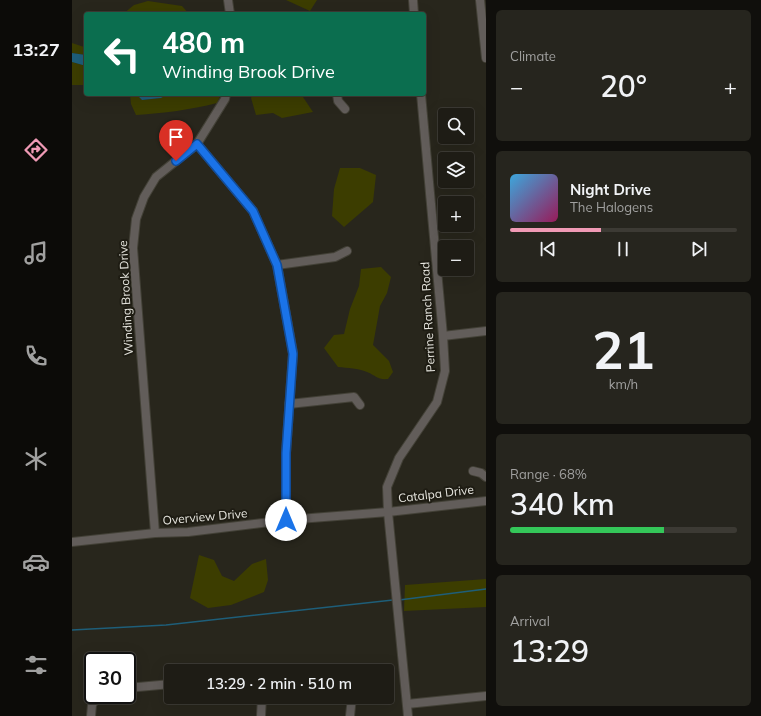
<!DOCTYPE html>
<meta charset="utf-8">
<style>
:root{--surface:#1e1c15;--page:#26251e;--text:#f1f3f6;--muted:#a1a1a0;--line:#3c3a34;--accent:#f09ab5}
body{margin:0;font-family:Mulish,sans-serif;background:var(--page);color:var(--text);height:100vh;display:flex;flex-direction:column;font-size:15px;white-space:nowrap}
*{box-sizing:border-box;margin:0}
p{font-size:13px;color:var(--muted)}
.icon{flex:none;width:22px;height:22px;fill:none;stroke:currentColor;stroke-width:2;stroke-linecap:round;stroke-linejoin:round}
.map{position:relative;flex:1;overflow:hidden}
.drawer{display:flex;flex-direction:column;gap:10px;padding:10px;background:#100f0c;width:275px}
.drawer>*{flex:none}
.banner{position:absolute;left:12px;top:12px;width:342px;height:84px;border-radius:4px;box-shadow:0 4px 16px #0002,0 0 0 1px var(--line);background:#0b6e4f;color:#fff;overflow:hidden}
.fabs{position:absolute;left:366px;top:108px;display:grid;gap:8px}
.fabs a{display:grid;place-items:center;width:36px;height:36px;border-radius:4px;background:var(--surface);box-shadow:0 4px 16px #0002,0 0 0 1px var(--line);font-size:20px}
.speed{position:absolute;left:12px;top:652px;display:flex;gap:8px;font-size:20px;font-weight:700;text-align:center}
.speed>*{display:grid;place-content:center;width:52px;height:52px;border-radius:50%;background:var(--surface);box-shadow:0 4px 16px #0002,0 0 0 1px var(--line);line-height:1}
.speed .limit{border:2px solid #111;border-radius:6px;background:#fff;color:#111}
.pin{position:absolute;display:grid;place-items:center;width:34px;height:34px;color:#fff;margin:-41px -17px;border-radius:50% 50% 50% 0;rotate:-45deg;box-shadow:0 0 4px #0007}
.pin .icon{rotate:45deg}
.me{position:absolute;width:44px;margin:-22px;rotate:0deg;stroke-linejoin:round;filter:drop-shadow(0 0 3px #0008)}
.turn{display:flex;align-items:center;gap:14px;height:84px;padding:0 12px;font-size:18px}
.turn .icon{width:52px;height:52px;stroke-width:2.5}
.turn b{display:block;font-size:28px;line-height:34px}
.big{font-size:30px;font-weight:600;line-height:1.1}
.drawer .tile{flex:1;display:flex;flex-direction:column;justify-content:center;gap:6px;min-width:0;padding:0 14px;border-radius:6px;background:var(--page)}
.drawer .dial{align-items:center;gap:0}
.dial b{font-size:52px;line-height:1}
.song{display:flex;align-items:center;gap:12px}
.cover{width:48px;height:48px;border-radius:6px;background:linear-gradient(135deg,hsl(200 70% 55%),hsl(330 70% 35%))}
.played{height:4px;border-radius:2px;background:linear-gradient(90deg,var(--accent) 40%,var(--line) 40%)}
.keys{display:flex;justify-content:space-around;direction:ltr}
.heat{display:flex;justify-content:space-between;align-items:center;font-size:22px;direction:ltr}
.charge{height:6px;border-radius:3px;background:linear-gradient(90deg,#34c759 68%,var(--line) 0)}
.trip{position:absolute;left:92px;top:664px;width:230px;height:40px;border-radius:4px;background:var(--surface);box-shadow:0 4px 16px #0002,0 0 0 1px var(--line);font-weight:600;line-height:40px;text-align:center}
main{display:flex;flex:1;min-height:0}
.tab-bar{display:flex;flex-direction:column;width:72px;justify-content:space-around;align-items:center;background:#0c0b08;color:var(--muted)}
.tab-bar .icon{width:28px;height:28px}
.tab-bar .selected{color:var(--accent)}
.tab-bar b{font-size:18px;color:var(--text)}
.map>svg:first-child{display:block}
.green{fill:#3c3d00}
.water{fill:#1e5e79}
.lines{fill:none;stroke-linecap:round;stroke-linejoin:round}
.stream{stroke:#1e5e79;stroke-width:1.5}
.minor-casing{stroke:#434137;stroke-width:10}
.minor{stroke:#625d5a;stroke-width:8}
.route-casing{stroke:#114b97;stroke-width:10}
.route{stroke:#1a73e8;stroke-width:7}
.labels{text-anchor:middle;stroke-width:4;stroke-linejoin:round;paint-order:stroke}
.street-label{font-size:12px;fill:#e7e6df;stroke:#1e1c13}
</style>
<main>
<nav class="tab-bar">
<b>13:27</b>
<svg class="icon selected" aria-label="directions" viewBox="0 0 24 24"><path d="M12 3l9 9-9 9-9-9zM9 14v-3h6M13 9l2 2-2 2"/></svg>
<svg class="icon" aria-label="music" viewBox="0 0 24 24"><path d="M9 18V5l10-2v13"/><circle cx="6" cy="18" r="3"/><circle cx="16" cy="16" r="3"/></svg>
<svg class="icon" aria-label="phone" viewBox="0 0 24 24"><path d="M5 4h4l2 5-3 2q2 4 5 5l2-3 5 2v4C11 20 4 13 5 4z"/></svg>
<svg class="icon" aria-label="climate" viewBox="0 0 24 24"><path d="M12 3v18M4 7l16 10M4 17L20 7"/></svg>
<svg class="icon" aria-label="car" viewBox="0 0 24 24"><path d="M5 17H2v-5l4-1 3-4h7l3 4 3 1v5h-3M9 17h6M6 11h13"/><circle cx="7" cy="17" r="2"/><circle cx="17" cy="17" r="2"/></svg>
<svg class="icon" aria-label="filters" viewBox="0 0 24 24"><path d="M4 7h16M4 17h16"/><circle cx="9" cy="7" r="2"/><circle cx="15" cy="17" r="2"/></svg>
</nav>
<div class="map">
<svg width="414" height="716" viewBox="0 0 414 716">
<rect width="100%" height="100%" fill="#28261c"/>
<g class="green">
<path d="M214,0H245L238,11Z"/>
<path d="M76,1L110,6L117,14H51L62,5Z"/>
<path d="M0,43L12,47L14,46V55L0,53Z"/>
<path d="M0,62L14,66V85H0Z"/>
<path d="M58,94H64L70,100L88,98L96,94H149L145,103C118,110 92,113 64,115L59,104Z"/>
<path d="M181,94H229L241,112L210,118L201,113L184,115L179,98Z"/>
<path d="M268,168H288L304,175L301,202L272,227L260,216L262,189Z"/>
<path d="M309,267L319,277L315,293L308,306L301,345L317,361L321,372L316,379C305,380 305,376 295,372C286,368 276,368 266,367L252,348L262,335L272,334L278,309L287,286L289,269Z"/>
<path d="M127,555L142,560L150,576L162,581L180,564L194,559L196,580L192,592L159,605L136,608L118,598Z"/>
<path d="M414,579V607L332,611L333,585Z"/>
</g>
<g class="water">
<path d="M0,53L14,55V66L0,62Z"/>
<path d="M64,94H96L89,98L70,100Z"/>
</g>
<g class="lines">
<g class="stream">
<path d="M327,600L414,589"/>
<path d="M0,630L94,625L321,600"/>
</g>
<g class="minor-casing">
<g id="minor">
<path d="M156,0L158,14"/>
<path d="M341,0L342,14"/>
<path d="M408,0L414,58"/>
<path d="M265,94L266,101L273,109"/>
<path d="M125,144L181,211L205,265L221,353L214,453V520"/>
<path d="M205,265L263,257L275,251"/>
<path d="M371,336L414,331"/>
<path d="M217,404L282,397L288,405"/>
<path d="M401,471L409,473L414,477"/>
<path d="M83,533L61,248L64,219L72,197L84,177L125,144L153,99L154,94"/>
<path d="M0,542L83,533L116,532L214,520L316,512L414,501"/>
<path d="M55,688L99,684"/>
<path d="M335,704L414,696"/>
<path d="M19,716L20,705L26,695"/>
<path d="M189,716L190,697"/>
<path d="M278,716L280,697"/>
<path d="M336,716L316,512L315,487L327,458L365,402L373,371L371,336L349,94"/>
</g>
</g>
<use href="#minor" class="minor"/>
</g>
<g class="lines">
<g class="route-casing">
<path id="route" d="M104,161L125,144L181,211L205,265L221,354L214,453V520"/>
</g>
<use href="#route" class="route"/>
</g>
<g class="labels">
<g class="street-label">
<text transform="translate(54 298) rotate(-93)" y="4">Winding Brook Drive</text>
<text transform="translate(356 317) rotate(-93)" y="4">Perrine Ranch Road</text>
<text transform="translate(364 494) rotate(-7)" y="4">Catalpa Drive</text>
<text transform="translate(133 517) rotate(-5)" y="4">Overview Drive</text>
</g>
</g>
</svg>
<div class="fabs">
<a><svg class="icon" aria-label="search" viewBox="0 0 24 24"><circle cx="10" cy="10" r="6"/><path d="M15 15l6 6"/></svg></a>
<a><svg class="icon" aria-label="layers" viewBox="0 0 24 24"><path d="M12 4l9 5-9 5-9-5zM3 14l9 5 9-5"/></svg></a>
<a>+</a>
<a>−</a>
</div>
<div class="speed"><div class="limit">30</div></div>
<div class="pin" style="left:104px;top:161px;background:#d93025"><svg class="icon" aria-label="arrive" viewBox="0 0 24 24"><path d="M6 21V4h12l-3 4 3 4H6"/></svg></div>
<svg class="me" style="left:214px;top:520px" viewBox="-20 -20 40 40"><circle r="19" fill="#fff"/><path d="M0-13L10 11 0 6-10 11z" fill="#1a73e8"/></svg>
<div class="trip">13:29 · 2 min · 510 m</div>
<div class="banner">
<div class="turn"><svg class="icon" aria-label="left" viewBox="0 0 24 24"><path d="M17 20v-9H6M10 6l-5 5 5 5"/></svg><div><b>480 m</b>Winding Brook Drive</div></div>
</div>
</div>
<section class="drawer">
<div class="tile"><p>Climate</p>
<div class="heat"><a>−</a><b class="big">20°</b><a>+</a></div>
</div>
<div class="tile">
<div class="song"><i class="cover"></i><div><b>Night Drive</b><p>The Halogens</p></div></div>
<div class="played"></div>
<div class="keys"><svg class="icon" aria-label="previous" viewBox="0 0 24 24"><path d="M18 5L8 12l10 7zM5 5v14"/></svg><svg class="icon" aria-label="pause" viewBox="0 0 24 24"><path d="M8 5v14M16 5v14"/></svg><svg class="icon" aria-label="next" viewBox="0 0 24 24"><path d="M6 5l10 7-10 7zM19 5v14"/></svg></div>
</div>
<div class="tile dial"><b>21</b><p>km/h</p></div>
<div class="tile"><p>Range · 68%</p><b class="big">340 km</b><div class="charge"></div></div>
<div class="tile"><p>Arrival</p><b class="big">13:29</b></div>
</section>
</main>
